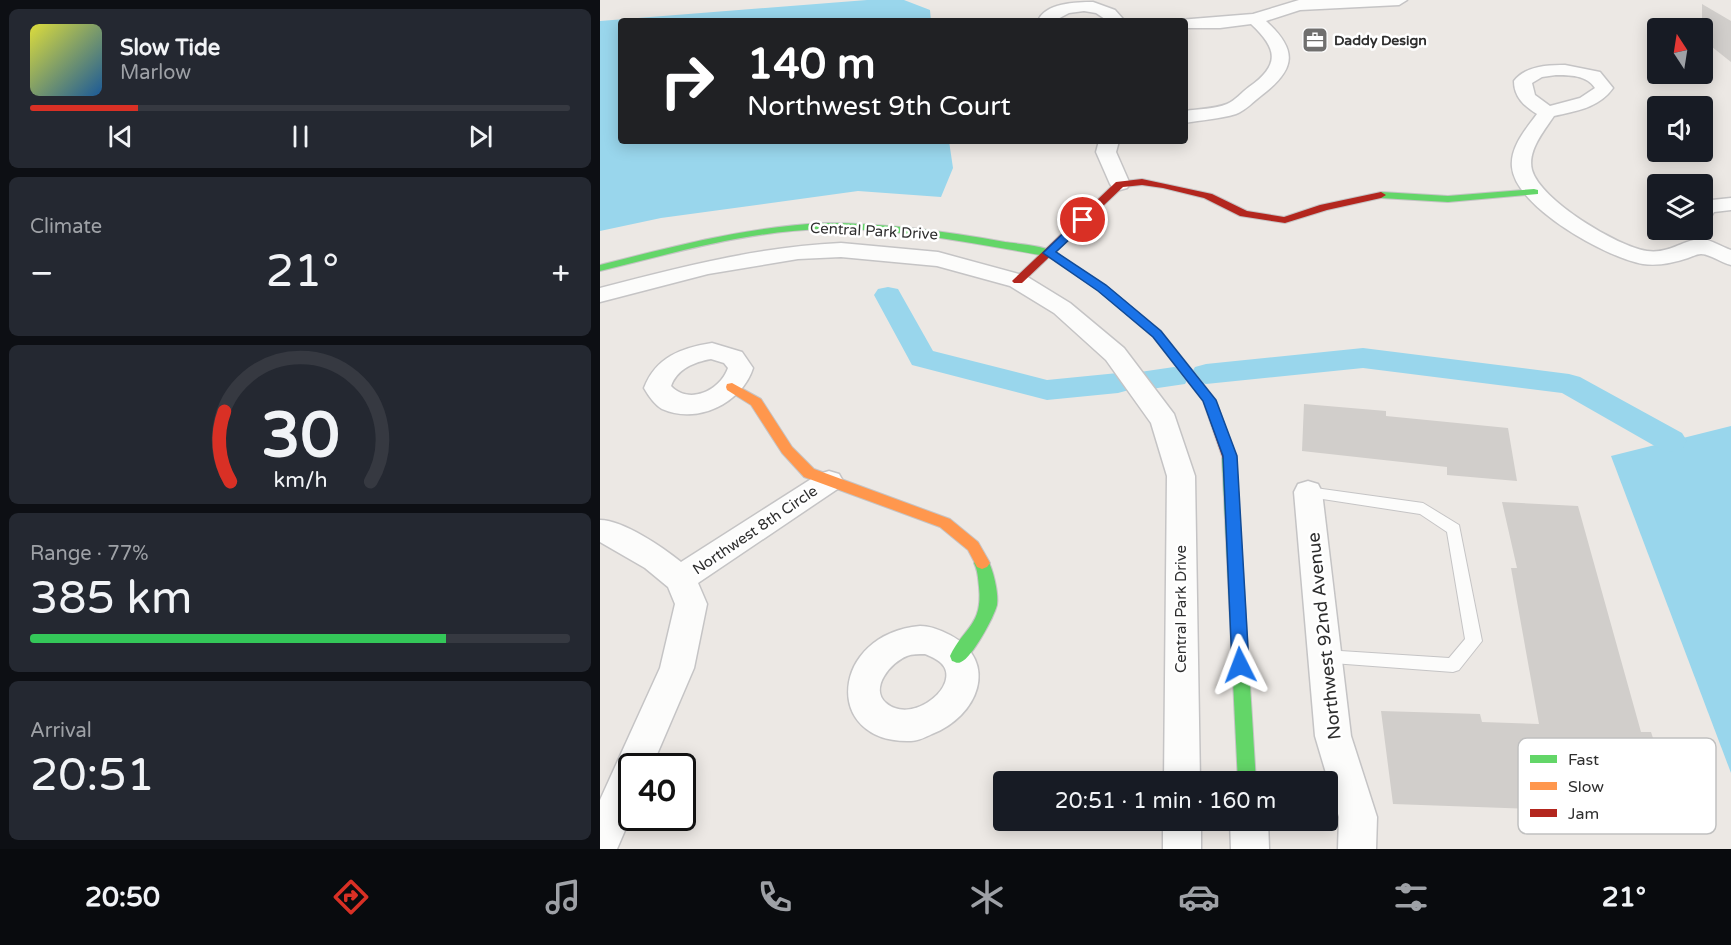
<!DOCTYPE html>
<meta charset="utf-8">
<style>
:root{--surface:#171b24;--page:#242831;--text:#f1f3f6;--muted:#9ea1a6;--line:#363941;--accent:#d93025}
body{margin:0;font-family:"Varela Round",sans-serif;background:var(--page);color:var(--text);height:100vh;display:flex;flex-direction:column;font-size:22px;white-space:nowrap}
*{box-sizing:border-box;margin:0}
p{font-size:20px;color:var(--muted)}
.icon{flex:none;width:33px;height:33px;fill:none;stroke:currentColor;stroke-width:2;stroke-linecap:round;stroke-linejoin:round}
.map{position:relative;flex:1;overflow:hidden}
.drawer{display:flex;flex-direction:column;gap:9px;padding:9px;background:#0d0f14;width:600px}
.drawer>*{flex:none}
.hud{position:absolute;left:18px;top:18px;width:570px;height:126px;border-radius:6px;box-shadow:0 3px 15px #0003;background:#202124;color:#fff;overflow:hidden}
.needle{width:39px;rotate:348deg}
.tools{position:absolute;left:1047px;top:18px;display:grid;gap:12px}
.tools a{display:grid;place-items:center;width:66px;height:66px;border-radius:6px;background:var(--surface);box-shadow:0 3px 15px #0003;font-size:30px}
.speed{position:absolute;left:18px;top:753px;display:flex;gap:12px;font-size:30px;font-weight:700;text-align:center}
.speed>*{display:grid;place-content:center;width:78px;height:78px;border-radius:50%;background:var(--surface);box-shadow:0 3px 15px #0003;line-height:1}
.speed .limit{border:3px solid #111;border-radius:9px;background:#fff;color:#111}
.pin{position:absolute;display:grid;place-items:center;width:51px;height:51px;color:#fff;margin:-26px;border:3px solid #fff;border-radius:50%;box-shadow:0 2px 6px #0007}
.me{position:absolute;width:66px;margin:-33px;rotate:357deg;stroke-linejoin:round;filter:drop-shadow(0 0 4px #0008)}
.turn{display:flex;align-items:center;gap:21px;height:126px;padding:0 30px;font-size:27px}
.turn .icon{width:78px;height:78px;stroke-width:2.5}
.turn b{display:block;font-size:42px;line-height:51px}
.big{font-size:45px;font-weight:600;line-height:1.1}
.drawer .card{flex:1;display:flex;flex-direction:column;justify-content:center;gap:9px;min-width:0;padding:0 21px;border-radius:9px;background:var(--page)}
.drawer .dial{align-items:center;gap:0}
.dial svg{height:156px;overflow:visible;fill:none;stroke:var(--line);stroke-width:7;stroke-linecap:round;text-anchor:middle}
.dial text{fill:var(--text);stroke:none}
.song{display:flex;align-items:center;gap:18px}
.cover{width:72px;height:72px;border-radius:9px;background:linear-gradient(135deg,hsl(60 70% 55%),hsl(210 70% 35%))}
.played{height:6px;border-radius:3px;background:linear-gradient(90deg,var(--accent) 20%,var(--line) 20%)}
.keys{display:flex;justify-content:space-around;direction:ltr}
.heat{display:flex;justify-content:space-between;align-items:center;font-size:33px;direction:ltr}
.charge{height:9px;border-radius:4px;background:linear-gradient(90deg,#34c759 77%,var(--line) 0)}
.trip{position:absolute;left:393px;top:771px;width:345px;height:60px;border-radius:6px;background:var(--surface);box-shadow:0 3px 15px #0003;font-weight:600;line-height:60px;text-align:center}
.menu{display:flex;height:96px;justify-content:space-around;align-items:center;background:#090b0e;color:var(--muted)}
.menu .icon{width:42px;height:42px}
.menu .selected{color:var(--accent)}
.menu b{font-size:27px;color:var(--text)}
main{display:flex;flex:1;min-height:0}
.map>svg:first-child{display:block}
.water{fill:#99d6ec}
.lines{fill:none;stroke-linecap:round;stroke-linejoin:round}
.canal{fill:#99d6ec;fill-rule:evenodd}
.building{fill:#d1cecb}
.lane-casing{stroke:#c5c4c5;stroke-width:2}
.street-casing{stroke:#c5c4c5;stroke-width:3}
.fast-casing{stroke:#c5c4c5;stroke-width:2}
.slow-casing{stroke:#c5c4c5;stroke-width:2}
.jam-casing{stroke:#c5c4c5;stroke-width:2}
.lane{fill:#fcfcfb;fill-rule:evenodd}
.street{fill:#fcfcfb;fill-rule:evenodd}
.fast{fill:#63d668;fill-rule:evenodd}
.slow{fill:#ff974d;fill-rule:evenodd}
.jam{fill:#b3261e;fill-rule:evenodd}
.route{fill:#1a73e8;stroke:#114b97;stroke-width:1.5}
.labels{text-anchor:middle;stroke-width:5;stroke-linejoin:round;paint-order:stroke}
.far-poi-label{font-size:14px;font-weight:bold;fill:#2e2e2e;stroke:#fff;text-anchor:start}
.street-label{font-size:15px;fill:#2e2e2e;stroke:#fff}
.near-street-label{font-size:18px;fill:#2e2e2e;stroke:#fff}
.key{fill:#fff;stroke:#c0c0c0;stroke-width:1.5}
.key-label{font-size:16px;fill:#2e2e2e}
</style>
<main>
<section class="drawer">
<div class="card">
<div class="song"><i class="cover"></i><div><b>Slow Tide</b><p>Marlow</p></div></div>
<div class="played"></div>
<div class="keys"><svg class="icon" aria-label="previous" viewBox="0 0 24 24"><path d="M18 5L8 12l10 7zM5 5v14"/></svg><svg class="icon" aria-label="pause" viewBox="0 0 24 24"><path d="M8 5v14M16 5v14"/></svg><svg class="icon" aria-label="next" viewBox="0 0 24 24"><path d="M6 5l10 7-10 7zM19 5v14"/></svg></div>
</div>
<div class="card"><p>Climate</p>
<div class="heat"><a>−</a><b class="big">21°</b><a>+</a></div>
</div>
<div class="card dial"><svg viewBox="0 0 100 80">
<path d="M14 69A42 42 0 1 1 86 69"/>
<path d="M14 69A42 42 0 0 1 11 33" stroke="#d93025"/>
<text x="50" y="56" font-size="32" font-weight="700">30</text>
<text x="50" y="72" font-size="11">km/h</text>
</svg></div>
<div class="card"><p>Range · 77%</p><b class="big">385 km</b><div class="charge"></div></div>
<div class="card"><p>Arrival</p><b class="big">20:51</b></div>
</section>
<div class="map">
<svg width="1131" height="849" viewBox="0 0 1131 849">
<rect width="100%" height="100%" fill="#ece8e4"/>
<g class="water">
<path d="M267,0H304L330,10L331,21H21V141H349L353,168L341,197L258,191L61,218L0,231V21Z"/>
<path d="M1131,426V773L1011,456Z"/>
</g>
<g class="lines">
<g class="canal">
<path d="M288,287L298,289L333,351L447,380L518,373L529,376L533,383L529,390L518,393L447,400L312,365L274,295L278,289Z"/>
<path d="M763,348L969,374L980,377L1082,433L1087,441L1082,449L1071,452L1060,449L962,393L763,368L606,384L595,381L591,374L595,367L606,364Z"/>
<path d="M574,367L585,370L589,377L585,384L551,389L540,386L536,379L540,372Z"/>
</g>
</g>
<g class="building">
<path d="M1102,4L1131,21V62L1102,39Z"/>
<path d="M704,404L786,411V416L908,428L917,481L847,475V467L702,451Z"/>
<path d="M902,502L978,506L1041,732H1051L1078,814L793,804L781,711L880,714L882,722L939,724L911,568H917Z"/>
</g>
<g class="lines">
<g class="lane-casing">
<path id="lane" d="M708,487L823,503L859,525L882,641L859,670L853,672L719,662L717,657L719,652L725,650L849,658L865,639L847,532L820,514L703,496L701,492L703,488Z"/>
</g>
<g class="street-casing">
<g id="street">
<path d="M699,0H807L799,5L700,10L666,21C698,50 696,69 662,95C654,101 645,111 636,114C620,119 601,120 585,123V111C598,109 615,109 627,104C635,101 642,92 649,87C680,65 678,49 651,24L620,28H585V21L579,20L653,14Z"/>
<path d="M493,2L515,10L523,19L522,21H508L496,13L484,11L469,13L454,21H438C445,3 476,2 493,2Z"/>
<path d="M965,65L1000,72L1013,88C999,108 976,111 954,116C944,131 927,151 932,170C940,200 1018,247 1047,251C1070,254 1082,240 1101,239C1110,239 1122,247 1131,250V265C1122,263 1110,254 1101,254C1097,254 1091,257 1088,258C1073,263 1058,266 1043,264C1007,258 915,207 912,167C910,147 926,129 937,114C924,106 914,97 914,81C925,66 948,65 965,65ZM956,75C969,75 987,75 995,88L980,98L950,106L935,95L932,83L942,77Z"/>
<path d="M499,141H519L516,152L530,184L527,188L520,190L513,188L510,184L496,152Z"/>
<path d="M1131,198V210L1114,212L1110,218L1102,219V201Z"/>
<path d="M241,243L338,252L426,276L470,303L524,348L574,414L595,476L600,782H564L567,476L551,423L506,360L454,313L410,286L337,266L241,257L198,259L108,274L0,302V288C80,267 158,247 241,243Z"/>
<path d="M112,343L142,352L153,368C142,403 97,425 62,409C55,405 48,395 44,388C56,357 81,348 112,343ZM111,359L124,363L128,368C120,391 89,405 71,386C77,369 94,362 111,359Z"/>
<path d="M229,471L239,474L243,481L239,488L98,583L107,604L94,668L52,766H32V814L17,849H0V800L60,668L75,604L68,587L45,568L0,542V520C23,520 64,548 81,562L219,474Z"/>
<path d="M708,481L718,484L722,492L751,736L777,817L776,849H738L739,817L715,736L694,492L698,484Z"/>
<path d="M320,626C331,626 340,630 350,635C401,662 377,717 332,734C326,737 318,741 311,741C222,744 230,634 320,626ZM325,654C330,656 337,659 341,663C363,684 313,726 286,703C269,688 291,662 307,656C312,654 319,654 325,654Z"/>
<rect x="563" y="820" width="38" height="29"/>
<path d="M630,820H668L669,849H631Z"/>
</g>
</g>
<g class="fast-casing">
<g id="fast">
<path d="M934,189L938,190V194L848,202L781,198L776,195L781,192L848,196Z"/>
<path d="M223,223C285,223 345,231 405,242C425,245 452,245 466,260L460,263L446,256C372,243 299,228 224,229C148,231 74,253 0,271V265C74,246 147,227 223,223Z"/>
<path d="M629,453L636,458L656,782H638L622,458Z"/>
<path d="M382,557L387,559C393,568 399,594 397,605C394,617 372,658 361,662C357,664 356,662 352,661L350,656C364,627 383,625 379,587C378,578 378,571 374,563L377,559Z"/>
</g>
</g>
<g class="slow-casing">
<path id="slow" d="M132,383L161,399L192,447L214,469L350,519L378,542L390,563L387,567L382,569L377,567L368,550L340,527L204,477L182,453L151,405L127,390L126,387L127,384Z"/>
</g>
<g class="jam-casing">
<g id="jam">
<path d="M542,179L612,194L647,211L684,217L720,205L781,192L786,195L781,198L727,210L685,223L640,216L604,198L563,188L542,185L523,187L422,283H414L412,281L414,279L516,182Z"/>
<path d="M460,257L506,286L561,331L616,400L636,458L634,462H624L603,401L553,337L498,290L456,262L454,260Z"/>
</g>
</g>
<use href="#lane" class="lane"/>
<use href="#street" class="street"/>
<use href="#fast" class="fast"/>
<use href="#slow" class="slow"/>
<use href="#jam" class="jam"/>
</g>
<path class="route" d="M483,217L487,218V223L456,252L506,285L561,331L616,400L637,456L649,665L646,671L640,673L635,671L632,665L623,456L603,401L553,337L498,291L443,253L479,218Z"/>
<defs>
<g id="office-square" transform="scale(1.35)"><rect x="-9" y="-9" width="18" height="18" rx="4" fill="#706f6e" stroke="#fff"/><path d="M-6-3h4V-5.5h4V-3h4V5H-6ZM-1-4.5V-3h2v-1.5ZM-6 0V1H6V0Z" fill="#fff"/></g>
</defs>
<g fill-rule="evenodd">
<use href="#office-square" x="715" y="40"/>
</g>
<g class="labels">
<g class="far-poi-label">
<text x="734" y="45">Daddy Design</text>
</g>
<g class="street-label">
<text transform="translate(274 231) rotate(3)" y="5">Central Park Drive</text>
<text transform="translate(155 530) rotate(-34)" y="5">Northwest 8th Circle</text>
<text transform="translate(581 609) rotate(-90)" y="5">Central Park Drive</text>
</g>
<g class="near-street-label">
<text transform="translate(724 636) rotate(-96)" y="6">Northwest 92nd Avenue</text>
</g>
</g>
<rect x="918" y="738" width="198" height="96" rx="9" class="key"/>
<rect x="930" y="755" width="27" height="8" fill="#63d668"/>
<rect x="930" y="782" width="27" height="8" fill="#ff974d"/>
<rect x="930" y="809" width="27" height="8" fill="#b3261e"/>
<g class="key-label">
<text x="968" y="765">Fast</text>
<text x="968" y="792">Slow</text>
<text x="968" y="819">Jam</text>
</g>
</svg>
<div class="tools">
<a><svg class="needle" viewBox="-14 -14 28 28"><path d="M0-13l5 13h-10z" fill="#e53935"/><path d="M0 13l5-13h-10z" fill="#9ea1a6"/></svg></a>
<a><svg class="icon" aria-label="sound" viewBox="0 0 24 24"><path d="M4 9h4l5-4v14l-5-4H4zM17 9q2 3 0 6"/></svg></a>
<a><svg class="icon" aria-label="layers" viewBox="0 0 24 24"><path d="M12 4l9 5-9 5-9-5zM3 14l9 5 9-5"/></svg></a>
</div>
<div class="speed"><div class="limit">40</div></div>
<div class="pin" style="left:483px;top:220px;background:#d93025"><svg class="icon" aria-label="arrive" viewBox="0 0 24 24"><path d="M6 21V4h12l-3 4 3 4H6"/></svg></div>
<svg class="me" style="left:640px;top:665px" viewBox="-20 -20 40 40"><path d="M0-17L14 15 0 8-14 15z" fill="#1a73e8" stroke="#fff" stroke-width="4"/></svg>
<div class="trip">20:51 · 1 min · 160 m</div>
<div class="hud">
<div class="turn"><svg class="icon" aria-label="right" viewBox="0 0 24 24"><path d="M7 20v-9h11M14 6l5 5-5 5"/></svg><div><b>140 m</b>Northwest 9th Court</div></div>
</div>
</div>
</main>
<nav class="menu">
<b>20:50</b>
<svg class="icon selected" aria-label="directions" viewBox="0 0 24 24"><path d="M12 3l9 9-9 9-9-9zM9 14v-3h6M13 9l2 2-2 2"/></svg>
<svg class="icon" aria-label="music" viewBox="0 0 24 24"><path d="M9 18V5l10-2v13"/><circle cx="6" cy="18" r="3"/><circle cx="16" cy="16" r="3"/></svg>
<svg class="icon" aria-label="phone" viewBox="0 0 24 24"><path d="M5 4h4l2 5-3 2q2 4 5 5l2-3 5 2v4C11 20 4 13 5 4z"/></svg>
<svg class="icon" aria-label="climate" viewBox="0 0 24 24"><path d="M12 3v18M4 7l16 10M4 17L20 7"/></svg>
<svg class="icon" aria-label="car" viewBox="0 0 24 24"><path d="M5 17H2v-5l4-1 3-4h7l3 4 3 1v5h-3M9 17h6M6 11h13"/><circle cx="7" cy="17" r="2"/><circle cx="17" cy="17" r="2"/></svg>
<svg class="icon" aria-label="filters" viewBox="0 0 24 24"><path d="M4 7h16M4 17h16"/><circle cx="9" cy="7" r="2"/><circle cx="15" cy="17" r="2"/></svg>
<b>21°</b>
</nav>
